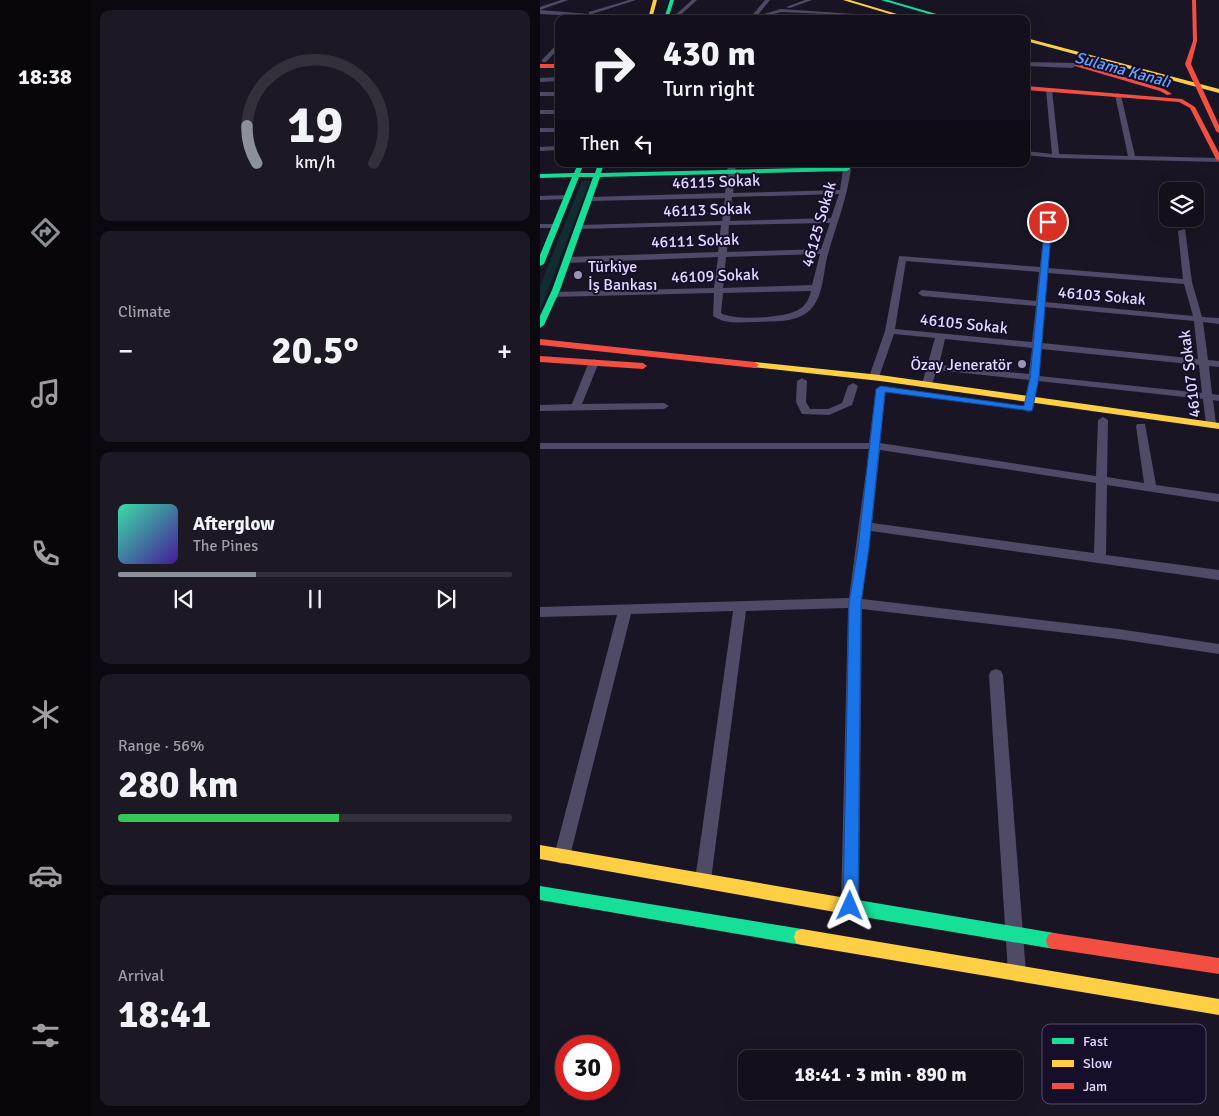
<!DOCTYPE html>
<meta charset="utf-8">
<style>
:root{--surface:#14101b;--page:#1d1924;--text:#f1f3f6;--muted:#9d9da3;--line:#33303a;--accent:#8c9099}
body{margin:0;font-family:Signika,sans-serif;background:var(--page);color:var(--text);height:100vh;display:flex;flex-direction:column;font-size:19px;white-space:nowrap}
*{box-sizing:border-box;margin:0}
p{font-size:16px;color:var(--muted)}
.icon{flex:none;width:28px;height:28px;fill:none;stroke:currentColor;stroke-width:2;stroke-linecap:round;stroke-linejoin:round}
.map{position:relative;flex:1;overflow:hidden}
.panel{display:flex;flex-direction:column;gap:10px;padding:10px;background:#0b090f;width:450px}
.panel>*{flex:none}
.top-card{position:absolute;left:15px;top:15px;width:475px;height:152px;border-radius:10px;box-shadow:0 5px 20px #0002,0 0 0 1px var(--line);background:#14101b;color:var(--text);overflow:hidden}
.buttons{position:absolute;left:619px;top:182px;display:grid;gap:10px}
.buttons a{display:grid;place-items:center;width:45px;height:45px;border-radius:10px;background:var(--surface);box-shadow:0 5px 20px #0002,0 0 0 1px var(--line);font-size:25px}
.speed{position:absolute;left:15px;top:1035px;display:flex;gap:10px;font-size:25px;font-weight:700;text-align:center}
.speed>*{display:grid;place-content:center;width:65px;height:65px;border-radius:50%;background:var(--surface);box-shadow:0 5px 20px #0002,0 0 0 1px var(--line);line-height:1}
.speed .limit{border:8px solid #d22;background:#fff;color:#111}
.pin{position:absolute;display:grid;place-items:center;width:42px;height:42px;color:#fff;margin:-21px;border:2px solid #fff;border-radius:50%;box-shadow:0 1px 5px #0007}
.me{position:absolute;width:55px;margin:-28px;rotate:1deg;stroke-linejoin:round;filter:drop-shadow(0 0 4px #0008)}
.turn{display:flex;align-items:center;gap:18px;height:105px;padding:0 25px;font-size:22px}
.turn .icon{width:65px;height:65px;stroke-width:2.5}
.turn b{display:block;font-size:35px;line-height:42px}
.then{display:flex;align-items:center;height:48px;padding:0 25px;background:#0003;gap:10px;font-size:19px}
.big{font-size:38px;font-weight:800;line-height:1.1}
.panel .tile{flex:1;display:flex;flex-direction:column;justify-content:center;gap:8px;min-width:0;padding:0 18px;border-radius:10px;background:var(--page)}
.panel .dial{align-items:center;gap:0}
.dial svg{height:130px;overflow:visible;fill:none;stroke:var(--line);stroke-width:7;stroke-linecap:round;text-anchor:middle}
.dial text{fill:var(--text);stroke:none}
.song{display:flex;align-items:center;gap:15px}
.cover{width:60px;height:60px;border-radius:8px;background:linear-gradient(135deg,hsl(160 70% 55%),hsl(260 70% 35%))}
.played{height:5px;border-radius:2px;background:linear-gradient(90deg,var(--accent) 35%,var(--line) 35%)}
.keys{display:flex;justify-content:space-around;direction:ltr}
.heat{display:flex;justify-content:space-between;align-items:center;font-size:28px;direction:ltr}
.charge{height:8px;border-radius:4px;background:linear-gradient(90deg,#34c759 56%,var(--line) 0)}
.trip{position:absolute;left:198px;top:1050px;width:285px;height:50px;border-radius:10px;background:var(--surface);box-shadow:0 5px 20px #0002,0 0 0 1px var(--line);font-weight:800;line-height:50px;text-align:center}
main{display:flex;flex:1;min-height:0}
.tab-bar{display:flex;flex-direction:column;width:90px;justify-content:space-around;align-items:center;background:#08060b;color:var(--muted)}
.tab-bar .icon{width:35px;height:35px}
.tab-bar .active{color:var(--accent)}
.tab-bar b{font-size:22px;color:var(--text)}
.map>svg:first-child{display:block}
.green{fill:#122d32}
.lines{fill:none;stroke-linecap:round;stroke-linejoin:round}
.stream-far1{stroke:#091647;stroke-width:1}
.stream{stroke:#091647;stroke-width:2}
.street{fill:#4f4a65;fill-rule:evenodd}
.fast{fill:#16e098;fill-rule:evenodd}
.slow{fill:#ffcf43;fill-rule:evenodd}
.jam{fill:#f24e42;fill-rule:evenodd}
.route{fill:#1a73e8;stroke:#114b97}
.poi-dot{fill:#9b94b2;stroke:#170f2a;stroke-width:2}
.labels{text-anchor:middle;stroke-width:4;stroke-linejoin:round;paint-order:stroke}
.far-water-label{font-size:16px;font-style:italic;fill:#66a3ff;stroke:#170f2a}
.far-street-label{font-size:16px;fill:#e1d8ff;stroke:#170f2a}
.far-poi-label{font-size:16px;fill:#e1d8ff;stroke:#170f2a;text-anchor:start}
.key{fill:#170f2a;stroke:#544b6a;stroke-width:1}
.key-label{font-size:14px;fill:#e1d8ff}
</style>
<main>
<nav class="tab-bar">
<b>18:38</b>
<svg class="icon active" aria-label="directions" viewBox="0 0 24 24"><path d="M12 3l9 9-9 9-9-9zM9 14v-3h6M13 9l2 2-2 2"/></svg>
<svg class="icon" aria-label="music" viewBox="0 0 24 24"><path d="M9 18V5l10-2v13"/><circle cx="6" cy="18" r="3"/><circle cx="16" cy="16" r="3"/></svg>
<svg class="icon" aria-label="phone" viewBox="0 0 24 24"><path d="M5 4h4l2 5-3 2q2 4 5 5l2-3 5 2v4C11 20 4 13 5 4z"/></svg>
<svg class="icon" aria-label="climate" viewBox="0 0 24 24"><path d="M12 3v18M4 7l16 10M4 17L20 7"/></svg>
<svg class="icon" aria-label="car" viewBox="0 0 24 24"><path d="M5 17H2v-5l4-1 3-4h7l3 4 3 1v5h-3M9 17h6M6 11h13"/><circle cx="7" cy="17" r="2"/><circle cx="17" cy="17" r="2"/></svg>
<svg class="icon" aria-label="filters" viewBox="0 0 24 24"><path d="M4 7h16M4 17h16"/><circle cx="9" cy="7" r="2"/><circle cx="15" cy="17" r="2"/></svg>
</nav>
<section class="panel">
<div class="tile dial"><svg viewBox="0 0 100 80">
<path d="M14 69A42 42 0 1 1 86 69"/>
<path d="M14 69A42 42 0 0 1 8 46" stroke="#8c9099"/>
<text x="50" y="56" font-size="32" font-weight="700">19</text>
<text x="50" y="72" font-size="11">km/h</text>
</svg></div>
<div class="tile"><p>Climate</p>
<div class="heat"><a>−</a><b class="big">20.5°</b><a>+</a></div>
</div>
<div class="tile">
<div class="song"><i class="cover"></i><div><b>Afterglow</b><p>The Pines</p></div></div>
<div class="played"></div>
<div class="keys"><svg class="icon" aria-label="previous" viewBox="0 0 24 24"><path d="M18 5L8 12l10 7zM5 5v14"/></svg><svg class="icon" aria-label="pause" viewBox="0 0 24 24"><path d="M8 5v14M16 5v14"/></svg><svg class="icon" aria-label="next" viewBox="0 0 24 24"><path d="M6 5l10 7-10 7zM19 5v14"/></svg></div>
</div>
<div class="tile"><p>Range · 56%</p><b class="big">280 km</b><div class="charge"></div></div>
<div class="tile"><p>Arrival</p><b class="big">18:41</b></div>
</section>
<div class="map">
<svg width="679" height="1116" viewBox="0 0 679 1116">
<rect width="100%" height="100%" fill="#1a1524"/>
<path class="green" d="M50,180L0,311V286L42,181Z"/>
<g class="lines">
<g class="stream-far1">
<path d="M333,0L401,19"/>
<path d="M486,42L657,89"/>
<path d="M663,91L679,95"/>
</g>
<path class="stream" d="M676,94L679,95"/>
<g class="street">
<path d="M21,0H28L0,10V7Z"/>
<path d="M89,0H96L52,14L101,19L0,14V10L49,14V12Z"/>
<path d="M152,0H157L136,19H131Z"/>
<path d="M225,0H230L217,16L241,9L373,18L241,12L217,19H209Z"/>
<path d="M265,0H272L250,8L246,7Z"/>
<path d="M19,42V48L6,62H2V60Z"/>
<path d="M486,62L534,63L537,65L532,68L486,66Z"/>
<path d="M19,77V81L0,82V78Z"/>
<path d="M509,88L512,90L519,154L588,156L575,95L578,93L581,95L595,156L679,158V162L516,158L486,155V151L512,154L506,90Z"/>
<rect x="0" y="92" width="19" height="4"/>
<rect x="0" y="110" width="19" height="4"/>
<rect x="0" y="128" width="19" height="4"/>
<path d="M19,146V150L0,151V147Z"/>
<path d="M188,164H196L193,193L300,190L303,169L307,167L311,169C307,199 296,225 288,254C283,271 284,298 269,311C255,323 234,321 217,322C202,322 186,325 173,316L174,293L11,297L10,295L14,292L174,288L178,257L27,263L23,260L27,257L178,252L181,225L39,229L35,227L39,225L182,221L185,198L50,201L46,199L50,197L185,193ZM299,194L291,218L190,221L192,197ZM290,223L281,249L187,252L189,225ZM280,254L272,285L183,288L186,257ZM271,291C269,299 266,306 258,310C245,318 193,321 181,313L183,293Z"/>
<path d="M31,195L32,197L28,199L0,200V196Z"/>
<path d="M505,219L512,221L508,268L643,279L638,231L645,229L652,282L662,317L679,318V324L663,322L668,360L679,361V367L669,366L672,394L679,395V401L673,400L676,424L675,426L671,427L666,424L663,399L498,381L493,409L488,412L483,409L489,380L397,370L391,386H383L382,384L395,338L354,334L339,377L338,379H330L329,377L345,331L359,256L500,267ZM366,261L499,272L496,301L382,290L378,293L382,296L496,306L492,342L355,329ZM508,273L644,284L653,316L505,302ZM505,307L654,321L658,359L502,343ZM405,339L492,348L489,374L399,365ZM501,349L659,365L662,393L499,376Z"/>
<path d="M0,224H16L20,226L16,228H0Z"/>
<path d="M54,359L59,362L42,404L124,403L129,406L124,409L0,411V405L32,404L49,362Z"/>
<path d="M262,378L267,381L266,402L270,409H288L302,403L308,386L313,383L318,386L312,405L289,415L262,414L256,402L257,381Z"/>
<path d="M341,386L346,389L340,443L556,476L558,420L563,417L568,420L567,477L604,483L596,426L597,424H605L616,485L679,494V502L567,485L566,555L679,570V580L331,531L322,599L578,629L679,644V654L578,639L322,609L319,906L316,912L310,914L304,912L301,906L308,608L206,611L171,880L169,886L163,888L157,886L155,880L193,611L91,614L30,856L28,862L22,864L16,862L14,856L77,615L0,617V607L309,598L329,449H0V443H329L336,389ZM340,450L556,483L554,553L332,523Z"/>
<path d="M456,669L461,671L463,675L486,973L483,979L477,982L471,979L468,973L449,675L451,671Z"/>
</g>
<g class="fast">
<path d="M130,0H134L128,19H124Z"/>
<path d="M341,0H348L414,19H406Z"/>
<path d="M40,164L43,166L40,173H55L58,164H64L61,173L304,167V164H310V169L307,171L60,177L20,290L4,325L0,328V316L12,290L53,177H39L4,264L0,266V255L32,177L0,178V174L34,173L37,166Z"/>
<path d="M0,886L262,929L268,931L270,937L268,943L262,945L0,900Z"/>
<path d="M306,898L514,933L520,935L522,941L520,947L514,949L306,914L301,911L298,906L301,901Z"/>
</g>
<g class="slow">
<path d="M113,0H117L112,19H108Z"/>
<path d="M303,0H310L357,14L353,15Z"/>
<path d="M486,38L679,89V93L486,41Z"/>
<path d="M215,362L340,375L679,423V429L340,381L212,367V363Z"/>
<path d="M0,845L306,898L311,901L314,906L311,911L306,914L0,859Z"/>
<path d="M262,929L679,999V1015L262,945L256,943L254,937L256,931Z"/>
</g>
<g class="jam">
<path d="M652,0H656L657,41L651,64L679,125V133L676,131L645,64L653,41Z"/>
<path d="M537,63L624,89L632,94L627,95L620,91L535,66Z"/>
<rect x="0" y="64" width="19" height="4"/>
<path d="M486,86L642,99L655,107L679,153V161L676,159L650,108L639,102L486,90Z"/>
<path d="M0,339L215,362L219,365L215,368L0,345Z"/>
<path d="M0,356L103,363L107,366L103,369L0,362Z"/>
<path d="M514,933L679,958V974L514,949L508,947L506,941L508,935Z"/>
</g>
</g>
<path class="route" d="M508,219L512,222L499,378L492,411L345,392L329,548L321,603L318,906L316,911L310,914L305,911L303,906L309,603L318,548L336,389L341,386L484,406L490,378L505,222Z"/>
<g class="poi-dot">
<circle cx="38" cy="275" r="5"/>
<circle cx="482" cy="364" r="5"/>
</g>
<g class="labels">
<g class="far-water-label">
<text transform="translate(583 69) rotate(15)" y="6">Sulama Kanalı</text>
</g>
<g class="far-street-label">
<text transform="translate(176 181) rotate(-2)" y="6">46115 Sokak</text>
<text transform="translate(167 209) rotate(-2)" y="6">46113 Sokak</text>
<text transform="translate(278 224) rotate(-74)" y="6">46125 Sokak</text>
<text transform="translate(155 240) rotate(-2)" y="6">46111 Sokak</text>
<text transform="translate(175 275) rotate(-2)" y="6">46109 Sokak</text>
<text transform="translate(562 295) rotate(5)" y="6">46103 Sokak</text>
<text transform="translate(424 323) rotate(6)" y="6">46105 Sokak</text>
<text transform="translate(649 374) rotate(-97)" y="6">46107 Sokak</text>
</g>
<g class="far-poi-label">
<text x="48" y="272">Türkiye<tspan x="48" dy="18">İş Bankası</tspan></text>
<text x="472" y="370" text-anchor="end">Özay Jeneratör</text>
</g>
</g>
<rect x="502" y="1024" width="164" height="80" rx="8" class="key"/>
<rect x="512" y="1038" width="22" height="6" fill="#16e098"/>
<rect x="512" y="1060" width="22" height="7" fill="#ffcf43"/>
<rect x="512" y="1083" width="22" height="6" fill="#f24e42"/>
<g class="key-label">
<text x="543" y="1046">Fast</text>
<text x="543" y="1068">Slow</text>
<text x="543" y="1091">Jam</text>
</g>
</svg>
<div class="buttons">
<a><svg class="icon" aria-label="layers" viewBox="0 0 24 24"><path d="M12 4l9 5-9 5-9-5zM3 14l9 5 9-5"/></svg></a>
</div>
<div class="speed"><div class="limit">30</div></div>
<div class="pin" style="left:508px;top:222px;background:#d93025"><svg class="icon" aria-label="arrive" viewBox="0 0 24 24"><path d="M6 21V4h12l-3 4 3 4H6"/></svg></div>
<svg class="me" style="left:310px;top:906px" viewBox="-20 -20 40 40"><path d="M0-17L14 15 0 8-14 15z" fill="#1a73e8" stroke="#fff" stroke-width="4"/></svg>
<div class="trip">18:41 · 3 min · 890 m</div>
<div class="top-card">
<div class="turn"><svg class="icon" aria-label="right" viewBox="0 0 24 24"><path d="M7 20v-9h11M14 6l5 5-5 5"/></svg><div><b>430 m</b>Turn right</div></div>
<div class="then">Then<svg class="icon" aria-label="left" viewBox="0 0 24 24"><path d="M17 20v-9H6M10 6l-5 5 5 5"/></svg></div>
</div>
</div>
</main>
